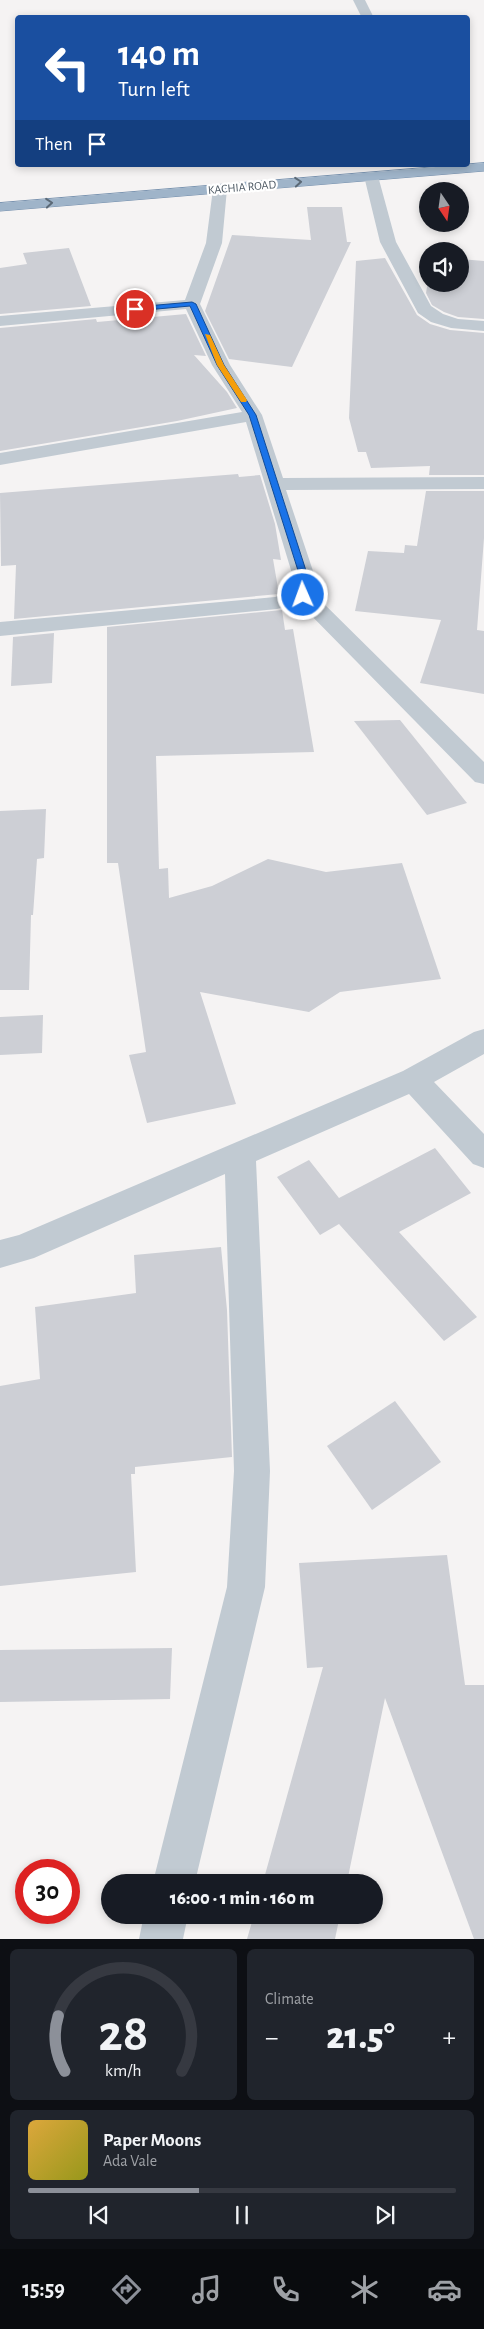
<!DOCTYPE html>
<meta charset="utf-8">
<style>
:root{--surface:#171b24;--page:#20242c;--text:#f1f3f6;--muted:#9ea1a6;--line:#363941;--accent:#8c9099}
body{margin:0;font-family:"Alegreya Sans",sans-serif;background:var(--page);color:var(--text);height:100vh;display:flex;flex-direction:column;font-size:19px;white-space:nowrap}
*{box-sizing:border-box;margin:0}
p{font-size:16px;color:var(--muted)}
.icon{flex:none;width:28px;height:28px;fill:none;stroke:currentColor;stroke-width:2;stroke-linecap:round;stroke-linejoin:round}
.map{position:relative;height:1939px;overflow:hidden}
.panel{display:flex;flex-direction:column;gap:10px;padding:10px;background:#0d0f14;flex:1}
.panel>*{flex:none}
.guide{position:absolute;left:15px;top:15px;width:455px;height:152px;border-radius:5px;box-shadow:0 2px 8px #0003;background:#1a4fa0;color:#fff;overflow:hidden}
.needle{width:32px;rotate:167deg}
.tools{position:absolute;left:419px;top:182px;display:grid;gap:10px}
.tools a{display:grid;place-items:center;width:50px;height:50px;border-radius:50%;background:var(--surface);box-shadow:0 2px 8px #0003;font-size:25px}
.speed{position:absolute;left:15px;top:1859px;display:flex;gap:10px;font-size:25px;font-weight:700;text-align:center}
.speed>*{display:grid;place-content:center;width:65px;height:65px;border-radius:50%;background:var(--surface);box-shadow:0 2px 8px #0003;line-height:1}
.speed .limit{border:8px solid #d22;background:#fff;color:#111}
.pin{position:absolute;display:grid;place-items:center;width:42px;height:42px;color:#fff;margin:-21px;border:2px solid #fff;border-radius:50%;box-shadow:0 1px 5px #0007}
.me{position:absolute;width:55px;margin:-28px;rotate:358deg;stroke-linejoin:round;filter:drop-shadow(0 0 4px #0008)}
.turn{display:flex;align-items:center;gap:18px;height:105px;padding:0 20px;font-size:22px}
.turn .icon{width:65px;height:65px;stroke-width:2.5}
.turn b{display:block;font-size:35px;line-height:42px}
.then{display:flex;align-items:center;height:48px;padding:0 20px;background:#0003;gap:10px;font-size:19px}
.big{font-size:38px;font-weight:800;line-height:1.1}
.panel .widget{flex:1;display:flex;flex-direction:column;justify-content:center;gap:8px;min-width:0;padding:0 18px;border-radius:8px;background:var(--page)}
.panel .dial{align-items:center;gap:0}
.dial svg{height:130px;overflow:visible;fill:none;stroke:var(--line);stroke-width:7;stroke-linecap:round;text-anchor:middle}
.dial text{fill:var(--text);stroke:none}
.song{display:flex;align-items:center;gap:15px}
.cover{width:60px;height:60px;border-radius:8px;background:linear-gradient(135deg,hsl(40 70% 55%),hsl(60 70% 35%))}
.played{height:5px;border-radius:2px;background:linear-gradient(90deg,var(--accent) 40%,var(--line) 40%)}
.keys{display:flex;justify-content:space-around;direction:ltr}
.heat{display:flex;justify-content:space-between;align-items:center;font-size:28px;direction:ltr}
.panel .tiles{flex:1;display:grid;gap:10px;grid-template-columns:1fr 1fr}
.widget:last-child{grid-column:span 2}
.trip{position:absolute;left:101px;top:1874px;width:282px;height:50px;border-radius:25px;background:var(--surface);box-shadow:0 2px 8px #0003;font-weight:800;line-height:50px;text-align:center}
.tab-bar{display:flex;height:80px;justify-content:space-around;align-items:center;background:#090b0e;color:var(--muted)}
.tab-bar .icon{width:35px;height:35px}
.tab-bar .on{color:var(--accent)}
.tab-bar b{font-size:22px;color:var(--text)}
.map>svg:first-child{display:block}
.building{fill:#cdcfd5}
.lines{fill:none;stroke-linecap:round;stroke-linejoin:round}
.trunk-casing{stroke:#7690ad;stroke-width:1}
.minor{fill:#c1cad2;fill-rule:evenodd}
.trunk{fill:#9fb4c9;fill-rule:evenodd}
.oneway{stroke:#5b6976}
.route{fill:#1a73e8;stroke:#114b97}
.slow{fill:#f59e0b}
.labels{text-anchor:middle;stroke-width:4.5;stroke-linejoin:round;paint-order:stroke}
.far-street-label{font-size:12px;fill:#4a5661;stroke:#fff}
</style>
<div class="map">
<svg width="484" height="1939" viewBox="0 0 484 1939">
<rect width="100%" height="100%" fill="#f5f3f3"/>
<g class="building">
<path d="M307,207H342L347,242H351L292,367L229,359L205,311L232,235L311,240Z"/>
<path d="M69,248L91,306L0,314V268L27,264L23,253Z"/>
<path d="M385,258L417,315L430,324L450,330L484,333V475H429L430,466L371,468L366,452H358L349,418L356,261Z"/>
<path d="M460,259L484,261V319L458,317L444,312L432,305L426,293L428,281V284H460Z"/>
<path d="M186,314L206,356L194,355L227,392L237,408L177,421L0,451V328L96,319L97,322Z"/>
<path d="M238,474L239,477L260,475L275,524L281,560L273,559L279,594L14,619L16,565L1,566L0,493Z"/>
<path d="M426,491H484V538L477,630L484,631V694L420,683L441,620L355,611L368,551L404,553L405,545L417,546Z"/>
<path d="M282,610L285,630L293,629L314,752L156,756L159,869L168,868L169,898L212,886L268,859L326,872L402,863L441,979L340,992L309,1012L200,992L236,1104L147,1123L129,1055L146,1052L118,863H107V627Z"/>
<path d="M54,633L52,683L11,686L13,637Z"/>
<path d="M400,720L467,803L427,815L354,721Z"/>
<path d="M46,809L44,858L37,859L33,915H31L29,990H0V811Z"/>
<path d="M43,1015L42,1053L0,1055V1017Z"/>
<path d="M435,1148L471,1193L399,1232L477,1317L444,1341L339,1224L320,1235L277,1177L309,1160L339,1198Z"/>
<path d="M221,1247L227,1310L232,1457L135,1467V1474H131L136,1572L0,1586V1386L40,1379L35,1307L136,1293L134,1255Z"/>
<path d="M395,1401L441,1462L372,1510L327,1446Z"/>
<path d="M447,1555L465,1685H484V1939H474L385,1698L347,1882H263L323,1667L307,1668L299,1563Z"/>
<path d="M172,1648L170,1699L0,1702V1650Z"/>
<path d="M254,1915H340L335,1939H247Z"/>
</g>
<g class="lines">
<g class="trunk-casing">
<path id="trunk" d="M484,163V171L0,211V203Z"/>
</g>
<g class="minor">
<path d="M353,0H365L374,18H362Z"/>
<path d="M371,172L378,176L396,242L431,306L443,314L458,319L484,321V331L451,328L431,322L418,313L380,242L364,176Z"/>
<path d="M220,185L227,189L222,243L200,304L230,365L262,415L283,478L484,477V489L286,490L316,580L314,594L484,762V784L475,782L299,603L277,609L0,636V622L275,597L293,591L294,580L246,422L0,465V453L242,412L212,365L186,309L0,326V316L185,300L206,243L213,189Z"/>
<path d="M484,1029V1054L434,1082L484,1134V1168L473,1164L409,1094L256,1161L270,1471L265,1587L195,1882H153L227,1587L234,1471L225,1174L34,1258L0,1268V1240L19,1235L403,1071L474,1032Z"/>
<path d="M144,1915H188L183,1939H139Z"/>
</g>
<use href="#trunk" class="trunk"/>
</g>
<defs><path id="oneway-chevron" d="M-2-3.5L2.5 0L-2 3.5" fill="none" stroke-width="1.6" stroke-linecap="round" stroke-linejoin="round" transform="scale(1.25)"/></defs>
<g class="oneway">
<use href="#oneway-chevron" transform="translate(298 182) rotate(-5)"/>
<use href="#oneway-chevron" transform="translate(49 203) rotate(-5)"/>
</g>
<path class="route" d="M192,302L196,304L224,365L256,415L309,580L306,597L299,595L301,580L249,415L217,365L190,306L135,311L131,309L135,307Z"/>
<path class="slow" d="M205,334L210,335L224,365L247,400L246,402H241L217,365Z"/>
<g class="labels">
<g class="far-street-label">
<text transform="translate(242 187) rotate(-5)" y="4">KACHIA ROAD</text>
</g>
</g>
</svg>
<div class="tools">
<a><svg class="needle" viewBox="-14 -14 28 28"><path d="M0-13l5 13h-10z" fill="#e53935"/><path d="M0 13l5-13h-10z" fill="#9ea1a6"/></svg></a>
<a><svg class="icon" aria-label="sound" viewBox="0 0 24 24"><path d="M4 9h4l5-4v14l-5-4H4zM17 9q2 3 0 6"/></svg></a>
</div>
<div class="speed"><div class="limit">30</div></div>
<div class="pin" style="left:135px;top:309px;background:#d93025"><svg class="icon" aria-label="arrive" viewBox="0 0 24 24"><path d="M6 21V4h12l-3 4 3 4H6"/></svg></div>
<svg class="me" style="left:303px;top:595px" viewBox="-20 -20 40 40"><circle r="17" fill="#1a73e8" stroke="#fff" stroke-width="3"/><path d="M0-11L8 9 0 5-8 9z" fill="#fff"/></svg>
<div class="trip">16:00 · 1 min · 160 m</div>
<div class="guide">
<div class="turn"><svg class="icon" aria-label="left" viewBox="0 0 24 24"><path d="M17 20v-9H6M10 6l-5 5 5 5"/></svg><div><b>140 m</b>Turn left</div></div>
<div class="then">Then<svg class="icon" aria-label="arrive" viewBox="0 0 24 24"><path d="M6 21V4h12l-3 4 3 4H6"/></svg></div>
</div>
</div>
<section class="panel">
<div class="tiles">
<div class="widget dial"><svg viewBox="0 0 100 80">
<path d="M14 69A42 42 0 1 1 86 69"/>
<path d="M14 69A42 42 0 0 1 10 35" stroke="#8c9099"/>
<text x="50" y="56" font-size="32" font-weight="700">28</text>
<text x="50" y="72" font-size="11">km/h</text>
</svg></div>
<div class="widget"><p>Climate</p>
<div class="heat"><a>−</a><b class="big">21.5°</b><a>+</a></div>
</div>
<div class="widget">
<div class="song"><i class="cover"></i><div><b>Paper Moons</b><p>Ada Vale</p></div></div>
<div class="played"></div>
<div class="keys"><svg class="icon" aria-label="previous" viewBox="0 0 24 24"><path d="M18 5L8 12l10 7zM5 5v14"/></svg><svg class="icon" aria-label="pause" viewBox="0 0 24 24"><path d="M8 5v14M16 5v14"/></svg><svg class="icon" aria-label="next" viewBox="0 0 24 24"><path d="M6 5l10 7-10 7zM19 5v14"/></svg></div>
</div>
</div>
</section>
<nav class="tab-bar">
<b>15:59</b>
<svg class="icon on" aria-label="directions" viewBox="0 0 24 24"><path d="M12 3l9 9-9 9-9-9zM9 14v-3h6M13 9l2 2-2 2"/></svg>
<svg class="icon" aria-label="music" viewBox="0 0 24 24"><path d="M9 18V5l10-2v13"/><circle cx="6" cy="18" r="3"/><circle cx="16" cy="16" r="3"/></svg>
<svg class="icon" aria-label="phone" viewBox="0 0 24 24"><path d="M5 4h4l2 5-3 2q2 4 5 5l2-3 5 2v4C11 20 4 13 5 4z"/></svg>
<svg class="icon" aria-label="climate" viewBox="0 0 24 24"><path d="M12 3v18M4 7l16 10M4 17L20 7"/></svg>
<svg class="icon" aria-label="car" viewBox="0 0 24 24"><path d="M5 17H2v-5l4-1 3-4h7l3 4 3 1v5h-3M9 17h6M6 11h13"/><circle cx="7" cy="17" r="2"/><circle cx="17" cy="17" r="2"/></svg>
</nav>
